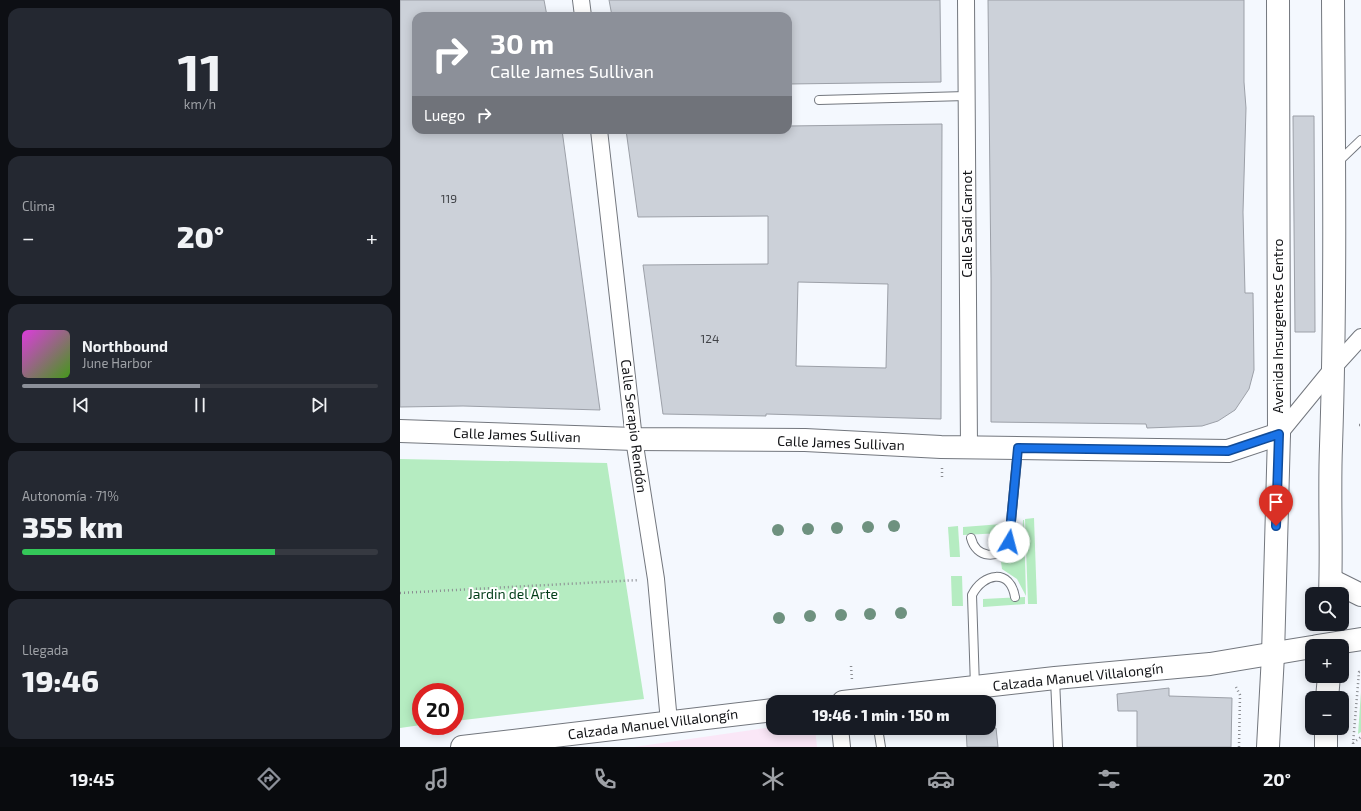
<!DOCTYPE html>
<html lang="es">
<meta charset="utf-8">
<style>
:root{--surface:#171b24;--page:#242831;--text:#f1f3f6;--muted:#9ea1a6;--line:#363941;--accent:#8c9099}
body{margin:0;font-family:"Exo 2",sans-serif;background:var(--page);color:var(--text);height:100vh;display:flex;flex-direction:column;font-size:15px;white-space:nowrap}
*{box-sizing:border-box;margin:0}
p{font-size:13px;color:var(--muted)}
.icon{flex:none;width:22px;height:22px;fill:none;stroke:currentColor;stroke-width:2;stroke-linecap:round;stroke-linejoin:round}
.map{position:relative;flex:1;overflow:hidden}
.sheet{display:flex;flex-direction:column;gap:8px;padding:8px;background:#0d0f14;width:400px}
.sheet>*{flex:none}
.top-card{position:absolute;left:12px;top:12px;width:380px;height:122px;border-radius:12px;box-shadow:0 2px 10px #0003;background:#8c9099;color:#fff;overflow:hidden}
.tools{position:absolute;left:905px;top:587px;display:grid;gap:8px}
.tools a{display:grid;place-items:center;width:44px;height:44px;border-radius:8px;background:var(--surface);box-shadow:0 2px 10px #0003;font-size:20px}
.speed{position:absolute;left:12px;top:683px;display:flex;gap:8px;font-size:20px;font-weight:700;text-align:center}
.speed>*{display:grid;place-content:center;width:52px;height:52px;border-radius:50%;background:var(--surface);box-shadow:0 2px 10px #0003;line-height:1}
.speed .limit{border:6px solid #d22;background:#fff;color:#111}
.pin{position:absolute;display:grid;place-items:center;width:34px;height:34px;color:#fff;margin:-41px -17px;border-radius:50% 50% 50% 0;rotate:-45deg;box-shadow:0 0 4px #0007}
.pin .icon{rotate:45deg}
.me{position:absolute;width:44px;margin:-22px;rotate:8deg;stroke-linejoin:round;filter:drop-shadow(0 0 3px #0008)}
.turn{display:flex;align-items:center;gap:14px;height:84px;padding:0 12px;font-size:18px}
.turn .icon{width:52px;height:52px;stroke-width:2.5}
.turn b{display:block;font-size:28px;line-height:34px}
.then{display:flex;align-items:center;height:38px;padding:0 12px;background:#0003;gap:8px;font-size:15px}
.big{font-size:30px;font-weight:800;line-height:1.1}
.sheet .card{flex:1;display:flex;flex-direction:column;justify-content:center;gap:6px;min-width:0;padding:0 14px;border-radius:12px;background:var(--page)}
.sheet .dial{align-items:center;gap:0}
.dial b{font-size:52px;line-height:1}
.song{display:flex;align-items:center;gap:12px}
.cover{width:48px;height:48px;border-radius:6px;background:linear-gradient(135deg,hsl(300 70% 55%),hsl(100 70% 35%))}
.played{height:4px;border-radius:2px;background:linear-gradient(90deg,var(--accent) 50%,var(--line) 50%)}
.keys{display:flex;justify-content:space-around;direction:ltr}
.heat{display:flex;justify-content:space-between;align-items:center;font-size:22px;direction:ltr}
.charge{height:6px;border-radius:3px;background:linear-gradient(90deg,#34c759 71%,var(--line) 0)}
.trip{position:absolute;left:366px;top:695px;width:230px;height:40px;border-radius:12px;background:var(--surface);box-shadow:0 2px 10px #0003;font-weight:800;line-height:40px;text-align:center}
.tabs{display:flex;height:64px;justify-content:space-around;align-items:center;background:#090b0e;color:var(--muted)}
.tabs .icon{width:28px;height:28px}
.tabs .active{color:var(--accent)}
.tabs b{font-size:18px;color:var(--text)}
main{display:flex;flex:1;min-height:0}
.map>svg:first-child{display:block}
.commercial{fill:#fae7f7}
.green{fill:#b5ecc1}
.building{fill:#ccd1d9;stroke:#9ca0a8;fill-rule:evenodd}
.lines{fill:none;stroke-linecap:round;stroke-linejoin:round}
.lane-casing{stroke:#73777e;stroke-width:10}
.street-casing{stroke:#73777e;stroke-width:18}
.secondary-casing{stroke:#73777e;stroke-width:24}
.path{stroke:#8a8c91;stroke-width:2.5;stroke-dasharray:1 3;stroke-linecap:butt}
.lane{stroke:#fff;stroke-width:8}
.street{stroke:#fff;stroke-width:16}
.secondary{stroke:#fff;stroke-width:22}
.tree{fill:#6e917f}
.route-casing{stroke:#114b97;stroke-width:10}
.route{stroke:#1a73e8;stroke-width:7}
.labels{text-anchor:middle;stroke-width:4;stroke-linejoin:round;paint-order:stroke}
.number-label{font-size:12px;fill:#414348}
.street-label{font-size:14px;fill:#131417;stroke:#fff}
.park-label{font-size:14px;fill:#003c17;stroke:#fff}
</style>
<main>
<section class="sheet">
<div class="card dial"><b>11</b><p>km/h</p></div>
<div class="card"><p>Clima</p>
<div class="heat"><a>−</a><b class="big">20°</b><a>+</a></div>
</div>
<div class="card">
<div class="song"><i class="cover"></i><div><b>Northbound</b><p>June Harbor</p></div></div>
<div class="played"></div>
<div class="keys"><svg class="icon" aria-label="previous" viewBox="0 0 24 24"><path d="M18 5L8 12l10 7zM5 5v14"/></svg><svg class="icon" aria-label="pause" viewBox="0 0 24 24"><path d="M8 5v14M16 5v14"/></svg><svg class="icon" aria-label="next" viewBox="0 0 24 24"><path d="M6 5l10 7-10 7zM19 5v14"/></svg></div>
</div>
<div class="card"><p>Autonomía · 71%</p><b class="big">355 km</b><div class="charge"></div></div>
<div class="card"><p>Llegada</p><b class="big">19:46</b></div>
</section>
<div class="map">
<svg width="961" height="747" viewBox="0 0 961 747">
<rect width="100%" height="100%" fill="#f4f8fe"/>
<path class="commercial" d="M373,727L415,728L417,747H234Z"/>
<g class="green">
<path d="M0,459L207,463L244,699L55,721V692H21V725L0,728Z"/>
<path d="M634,518L637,604H628L625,519Z"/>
<path d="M623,520H624L626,596L617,579L602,569L601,562C621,552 622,541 623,520Z"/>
<path d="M602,524V533L563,535V527Z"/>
<path d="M558,526L560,557H550L548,527Z"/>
<path d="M551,576H562L563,606H552Z"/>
<path d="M625,597V604L583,607V599Z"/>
<path d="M961,692V732L958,734Z"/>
</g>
<g class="building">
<path d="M0,0H144L147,16H16V130H162L200,410L63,406L0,407Z"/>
<path d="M209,0H540L541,82L388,84V16H212Z"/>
<path d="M588,0H844V82L846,108L843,212L845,293H853L854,370L849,389L835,410L818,421L802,426L747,428L746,424L591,422V279Z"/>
<path d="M893,116H914L915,332H895Z"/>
<path d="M542,124L541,419L366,414V416L263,414L243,265L368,264V216L238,217L226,130H388V126ZM398,282L488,284L486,368L396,366Z"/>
<path d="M769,688V696L832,698L831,747H737V711H718L717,694Z"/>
<path d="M566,728H596L598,747H567Z"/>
</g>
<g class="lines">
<g class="lane-casing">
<g id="lane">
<path d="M419,100L566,96"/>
<path d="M937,163L961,140"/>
<path d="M571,538C576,558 599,561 609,542L618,449"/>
<path d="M655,679L658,747"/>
<path d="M575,687L572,595C583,573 610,568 615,597"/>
<path d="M478,728L481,747"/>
</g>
</g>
<g class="street-casing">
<g id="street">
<path d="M181,0L183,16"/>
<path d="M566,0L569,448"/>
<path d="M199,130L234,439L256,579L269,722"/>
<path d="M879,434L933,368L961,337"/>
<path d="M440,728L442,747"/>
</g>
</g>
<g class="secondary-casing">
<g id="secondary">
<path d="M0,431L234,439L405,440L541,447L828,451L879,434"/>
<path d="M931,580L961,595"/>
<path d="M930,594C932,545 929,495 931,446C936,298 934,149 933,0"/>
<path d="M917,646L961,639"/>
<path d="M927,698L929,676"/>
<path d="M443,702L655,678L810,664L912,647"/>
<path d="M62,747L373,710"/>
<path d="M868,747L873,655L879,434L878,0"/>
<path d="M926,747V728"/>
</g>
</g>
<g class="path">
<path d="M959,425H961"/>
<path d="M542,468V479"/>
<path d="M0,593L239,580"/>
<path d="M451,666L452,680"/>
<path d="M836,687L840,695L839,747"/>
<path d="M953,743L961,737"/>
<path d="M953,744L959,672H961"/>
</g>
<use href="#lane" class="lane"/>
<use href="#street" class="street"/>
<use href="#secondary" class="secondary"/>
</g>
<g class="tree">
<circle cx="494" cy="526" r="6"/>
<circle cx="468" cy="527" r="6"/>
<circle cx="437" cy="528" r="6"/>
<circle cx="408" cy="529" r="6"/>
<circle cx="378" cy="530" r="6"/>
<circle cx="501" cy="613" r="6"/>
<circle cx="470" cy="614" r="6"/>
<circle cx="441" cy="615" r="6"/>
<circle cx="410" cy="616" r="6"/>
<circle cx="379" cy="618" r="6"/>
</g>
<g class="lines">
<g class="route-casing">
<path id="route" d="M609,542L618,448L828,451L879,434L876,526"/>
</g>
<use href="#route" class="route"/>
</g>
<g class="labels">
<g class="number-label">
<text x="49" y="203">119</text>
<text x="310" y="343">124</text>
</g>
<g class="street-label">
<text transform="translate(567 224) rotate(-90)" y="5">Calle Sadi Carnot</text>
<text transform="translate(878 326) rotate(-90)" y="5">Avenida Insurgentes Centro</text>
<text transform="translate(234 426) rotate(83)" y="5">Calle Serapio Rendón</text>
<text transform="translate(117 435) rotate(2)" y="5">Calle James Sullivan</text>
<text transform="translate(441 443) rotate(2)" y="5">Calle James Sullivan</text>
<text transform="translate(678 677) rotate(-6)" y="5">Calzada Manuel Villalongín</text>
<text transform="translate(253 724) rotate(-7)" y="5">Calzada Manuel Villalongín</text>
</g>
<g class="park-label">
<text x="113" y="599">Jardin del Arte</text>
</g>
</g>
</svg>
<div class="tools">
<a><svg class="icon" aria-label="search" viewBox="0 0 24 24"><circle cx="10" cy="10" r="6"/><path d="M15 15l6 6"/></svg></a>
<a>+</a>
<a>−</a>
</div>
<div class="speed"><div class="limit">20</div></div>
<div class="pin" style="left:876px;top:526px;background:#d93025"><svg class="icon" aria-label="arrive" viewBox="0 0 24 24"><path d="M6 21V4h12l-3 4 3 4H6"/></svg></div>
<svg class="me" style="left:609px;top:542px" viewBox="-20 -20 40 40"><circle r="19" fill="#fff"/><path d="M0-13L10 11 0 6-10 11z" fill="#1a73e8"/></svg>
<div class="trip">19:46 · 1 min · 150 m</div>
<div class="top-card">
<div class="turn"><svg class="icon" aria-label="right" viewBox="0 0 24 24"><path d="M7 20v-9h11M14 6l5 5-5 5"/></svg><div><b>30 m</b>Calle James Sullivan</div></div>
<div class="then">Luego<svg class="icon" aria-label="right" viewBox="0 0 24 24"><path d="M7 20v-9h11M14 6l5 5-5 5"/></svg></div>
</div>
</div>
</main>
<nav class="tabs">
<b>19:45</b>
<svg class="icon active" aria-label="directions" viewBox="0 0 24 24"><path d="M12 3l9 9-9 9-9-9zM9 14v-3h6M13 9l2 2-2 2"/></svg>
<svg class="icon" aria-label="music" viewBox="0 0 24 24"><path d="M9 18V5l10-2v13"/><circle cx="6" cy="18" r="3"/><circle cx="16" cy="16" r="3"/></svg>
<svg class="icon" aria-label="phone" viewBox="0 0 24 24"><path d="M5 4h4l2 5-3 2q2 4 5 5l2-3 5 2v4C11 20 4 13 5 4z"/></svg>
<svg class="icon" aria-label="climate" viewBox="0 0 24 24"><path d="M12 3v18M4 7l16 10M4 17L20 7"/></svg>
<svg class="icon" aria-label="car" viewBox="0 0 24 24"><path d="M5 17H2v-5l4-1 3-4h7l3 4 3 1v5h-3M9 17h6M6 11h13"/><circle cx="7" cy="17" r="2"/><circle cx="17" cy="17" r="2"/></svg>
<svg class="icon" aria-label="filters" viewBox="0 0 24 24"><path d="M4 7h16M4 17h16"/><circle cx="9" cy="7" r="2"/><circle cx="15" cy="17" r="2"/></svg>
<b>20°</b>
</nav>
